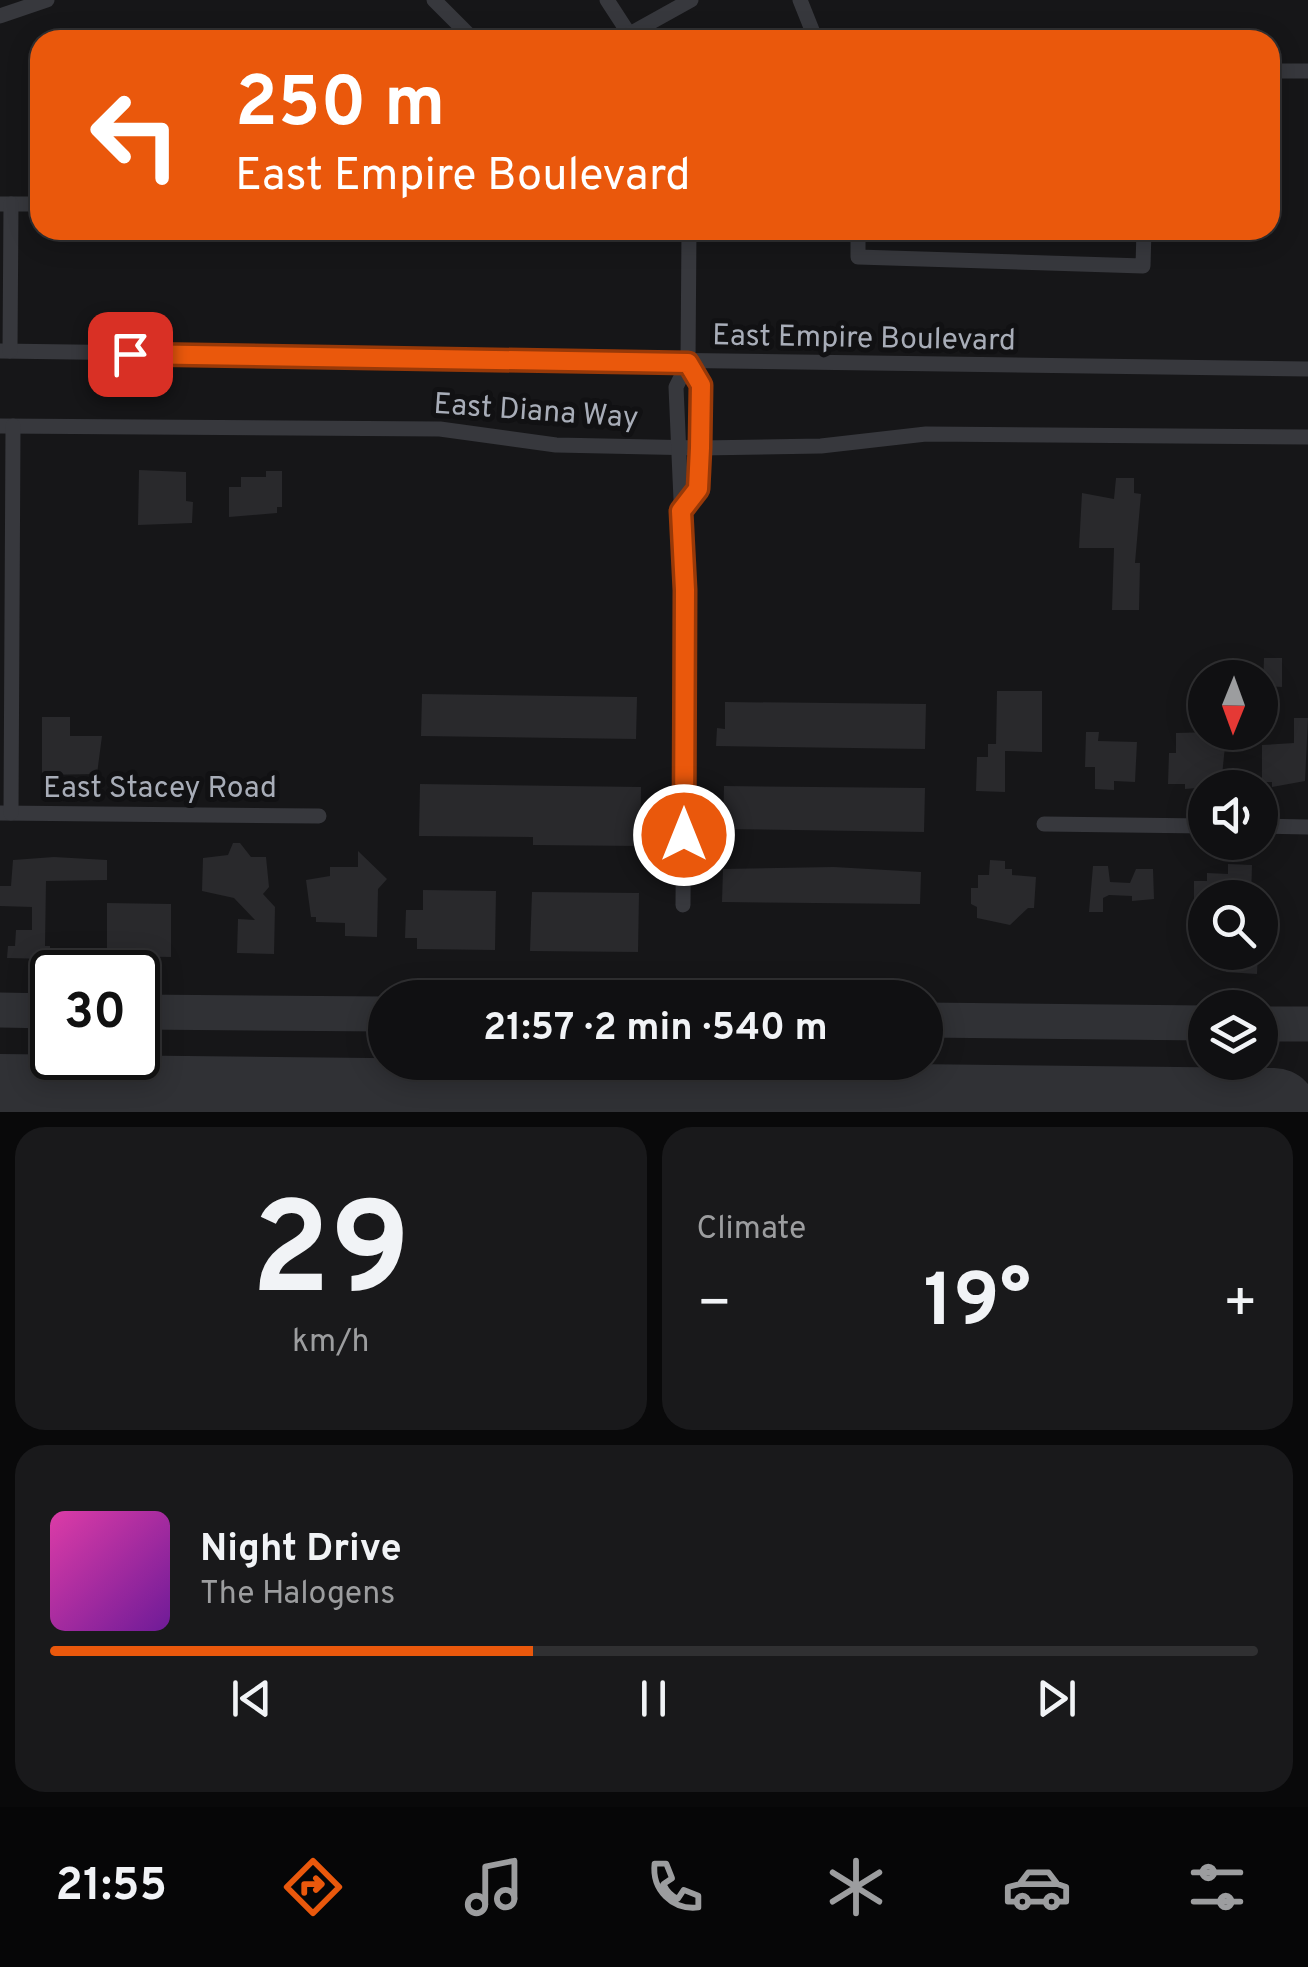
<!DOCTYPE html>
<meta charset="utf-8">
<style>
:root{--surface:#101012;--page:#19191b;--text:#f1f3f6;--muted:#9c9d9f;--line:#303032;--accent:#ea580c}
body{margin:0;font-family:Overpass,sans-serif;background:var(--page);color:var(--text);height:100vh;display:flex;flex-direction:column;font-size:38px;white-space:nowrap}
*{box-sizing:border-box;margin:0}
p{font-size:32px;color:var(--muted)}
.icon{flex:none;width:55px;height:55px;fill:none;stroke:currentColor;stroke-width:2;stroke-linecap:round;stroke-linejoin:round}
.map{position:relative;height:1112px;overflow:hidden}
.drawer{display:flex;flex-direction:column;gap:15px;padding:15px;background:#09090a;flex:1}
.drawer>*{flex:none}
.guide{position:absolute;left:30px;top:30px;width:1250px;height:210px;border-radius:30px;box-shadow:0 5px 25px #0003,0 0 0 2px var(--line);background:#ea580c;color:#fff;overflow:hidden}
.needle{width:65px;rotate:181deg}
.controls{position:absolute;left:1188px;top:660px;display:grid;gap:20px}
.controls a{display:grid;place-items:center;width:90px;height:90px;border-radius:50%;background:var(--surface);box-shadow:0 5px 25px #0003,0 0 0 2px var(--line);font-size:50px}
.speed{position:absolute;left:30px;top:950px;display:flex;gap:20px;font-size:50px;font-weight:700;text-align:center}
.speed>*{display:grid;place-content:center;width:130px;height:130px;border-radius:50%;background:var(--surface);box-shadow:0 5px 25px #0003,0 0 0 2px var(--line);line-height:1}
.speed .limit{border:5px solid #111;border-radius:15px;background:#fff;color:#111}
.pin{position:absolute;display:grid;place-items:center;width:85px;height:85px;color:#fff;margin:-42px;border-radius:20px;box-shadow:0 5px 15px #0006}
.me{position:absolute;width:110px;margin:-55px;rotate:0deg;stroke-linejoin:round;filter:drop-shadow(0 0 8px #0008)}
.turn{display:flex;align-items:center;gap:35px;height:210px;padding:0 40px;font-size:45px}
.turn .icon{width:130px;height:130px;stroke-width:2.5}
.turn b{display:block;font-size:70px;line-height:85px}
.big{font-size:75px;font-weight:700;line-height:1.1}
.drawer .tile{flex:1;display:flex;flex-direction:column;justify-content:center;gap:15px;min-width:0;padding:0 35px;border-radius:30px;background:var(--page)}
.drawer .dial{align-items:center;gap:0}
.dial b{font-size:130px;line-height:1}
.song{display:flex;align-items:center;gap:30px}
.cover{width:120px;height:120px;border-radius:15px;background:linear-gradient(135deg,hsl(320 70% 55%),hsl(280 70% 35%))}
.played{height:10px;border-radius:5px;background:linear-gradient(90deg,var(--accent) 40%,var(--line) 40%)}
.keys{display:flex;justify-content:space-around;direction:ltr}
.heat{display:flex;justify-content:space-between;align-items:center;font-size:55px;direction:ltr}
.drawer .tiles{flex:1;display:grid;gap:15px;grid-template-columns:1fr 1fr}
.tile:last-child{grid-column:span 2}
.trip{position:absolute;left:368px;top:980px;width:575px;height:100px;border-radius:50px;background:var(--surface);box-shadow:0 5px 25px #0003,0 0 0 2px var(--line);font-weight:700;line-height:100px;text-align:center}
.tabs{display:flex;height:160px;justify-content:space-around;align-items:center;background:#060607;color:var(--muted)}
.tabs .icon{width:70px;height:70px}
.tabs .current{color:var(--accent)}
.tabs b{font-size:45px;color:var(--text)}
.map>svg:first-child{display:block}
.lines{fill:none;stroke-linecap:round;stroke-linejoin:round}
.taxiway{stroke:#303135;stroke-width:35}
.runway{stroke:#303135;stroke-width:88}
.building{fill:#29292c}
.minor{stroke:#37383d;stroke-width:15}
.route-casing{stroke:#983908;stroke-width:25}
.route{stroke:#ea580c;stroke-width:18}
.labels{text-anchor:middle;stroke-width:10;stroke-linejoin:round;paint-order:stroke}
.street-label{font-size:30px;fill:#a8adb8;stroke:#111113}
</style>
<div class="map">
<svg width="1308" height="1112" viewBox="0 0 1308 1112">
<rect width="100%" height="100%" fill="#161618"/>
<g class="lines">
<g class="taxiway">
<path d="M0,1010L52,1011"/>
<path d="M138,1012L385,1014"/>
<path d="M925,1020L1205,1023"/>
<path d="M1260,1024H1308"/>
<path d="M679,1112L680,1062"/>
</g>
<path class="runway" d="M0,1098L1274,1112"/>
</g>
<g class="building">
<path d="M139,470L186,472V501L193,502L192,523L138,525Z"/>
<path d="M266,471H282V507H277V513L229,517V487H241V477H266Z"/>
<path d="M1116,478H1134V493L1141,494L1135,563H1140L1139,610H1112L1114,548H1079L1082,493L1114,499Z"/>
<path d="M1264,658H1282V687L1263,686Z"/>
<path d="M997,691H1042V752L1005,751V792L976,791L977,757H988V744H996Z"/>
<path d="M422,694L637,697L636,739L421,736Z"/>
<path d="M725,702L926,704L925,749L716,746L717,728L725,729Z"/>
<path d="M42,717H70V736H102L97,774L42,775Z"/>
<path d="M1294,718H1308L1305,781L1272,787V782H1262V745L1294,743Z"/>
<path d="M1086,732H1099L1098,741L1137,742L1135,782L1114,781V790L1095,789V767H1085Z"/>
<path d="M1213,732L1226,736L1221,786L1185,789V784H1168L1169,753H1176V733Z"/>
<path d="M420,784L641,787L640,846L533,845V837L419,836Z"/>
<path d="M724,786L925,788L924,832L723,829Z"/>
<path d="M233,843H240L251,857H266L269,887L263,894L275,907L274,954L237,953L238,919L255,920L234,898L202,891L203,858L228,855Z"/>
<path d="M358,851L387,879L378,889L377,937L345,936V923L316,922V917H311L306,880L330,876V867H358Z"/>
<path d="M54,857L107,860V880L46,881L45,946H50V959L7,958L8,946H15L16,930H32V907L0,906V886H11L13,860Z"/>
<path d="M990,860L1005,861V869H1012V875L1036,877L1034,908H1028L1010,925L977,918V907L971,904V888H978V875H989Z"/>
<path d="M1228,864L1252,865L1251,898H1205V915H1194V881H1207V873L1228,874Z"/>
<path d="M1093,866H1108L1110,882L1130,883L1136,869H1153L1154,899L1132,901V896L1109,895L1103,898V912H1089Z"/>
<path d="M834,867L921,872L920,904L722,902L723,869Z"/>
<path d="M423,890L496,891L495,950L417,949V938H405L406,910H423Z"/>
<path d="M532,892L639,893L638,952L530,951Z"/>
<path d="M107,903L171,904V957L107,956Z"/>
<path d="M1227,952H1258L1257,974L1226,972Z"/>
</g>
<g class="lines">
<g class="minor">
<path d="M434,0L474,40"/>
<path d="M607,0L633,40"/>
<path d="M800,0L816,40"/>
<path d="M0,16L47,0"/>
<path d="M619,40L691,0"/>
<path d="M1270,71H1308"/>
<path d="M0,204H40"/>
<path d="M858,230V257L1143,266L1144,230"/>
<path d="M0,351L1308,369"/>
<path d="M10,351L11,204"/>
<path d="M0,426L440,429L556,445L700,448L821,446L926,434L1308,437"/>
<path d="M681,511L697,489L700,448L701,385L688,363"/>
<path d="M0,813L319,816"/>
<path d="M11,813L13,426"/>
<path d="M1044,824L1205,826"/>
<path d="M1260,826L1308,827"/>
<path d="M683,905L685,590L676,387L688,363L689,230"/>
</g>
</g>
<g class="lines">
<g class="route-casing">
<path id="route" d="M130,354L688,363L701,385L700,448L698,489L681,511L685,590L684,835"/>
</g>
<use href="#route" class="route"/>
</g>
<g class="labels">
<g class="street-label">
<text transform="translate(864 337) rotate(1)" y="10">East Empire Boulevard</text>
<text transform="translate(536 410) rotate(4)" y="10">East Diana Way</text>
<text x="160" y="797">East Stacey Road</text>
</g>
</g>
</svg>
<div class="controls">
<a><svg class="needle" viewBox="-14 -14 28 28"><path d="M0-13l5 13h-10z" fill="#e53935"/><path d="M0 13l5-13h-10z" fill="#9c9d9f"/></svg></a>
<a><svg class="icon" aria-label="sound" viewBox="0 0 24 24"><path d="M4 9h4l5-4v14l-5-4H4zM17 9q2 3 0 6"/></svg></a>
<a><svg class="icon" aria-label="search" viewBox="0 0 24 24"><circle cx="10" cy="10" r="6"/><path d="M15 15l6 6"/></svg></a>
<a><svg class="icon" aria-label="layers" viewBox="0 0 24 24"><path d="M12 4l9 5-9 5-9-5zM3 14l9 5 9-5"/></svg></a>
</div>
<div class="speed"><div class="limit">30</div></div>
<div class="pin" style="left:130px;top:354px;background:#d93025"><svg class="icon" aria-label="arrive" viewBox="0 0 24 24"><path d="M6 21V4h12l-3 4 3 4H6"/></svg></div>
<svg class="me" style="left:684px;top:835px" viewBox="-20 -20 40 40"><circle r="17" fill="#ea580c" stroke="#fff" stroke-width="3"/><path d="M0-11L8 9 0 5-8 9z" fill="#fff"/></svg>
<div class="trip">21:57 · 2 min · 540 m</div>
<div class="guide">
<div class="turn"><svg class="icon" aria-label="left" viewBox="0 0 24 24"><path d="M17 20v-9H6M10 6l-5 5 5 5"/></svg><div><b>250 m</b>East Empire Boulevard</div></div>
</div>
</div>
<section class="drawer">
<div class="tiles">
<div class="tile dial"><b>29</b><p>km/h</p></div>
<div class="tile"><p>Climate</p>
<div class="heat"><a>−</a><b class="big">19°</b><a>+</a></div>
</div>
<div class="tile">
<div class="song"><i class="cover"></i><div><b>Night Drive</b><p>The Halogens</p></div></div>
<div class="played"></div>
<div class="keys"><svg class="icon" aria-label="previous" viewBox="0 0 24 24"><path d="M18 5L8 12l10 7zM5 5v14"/></svg><svg class="icon" aria-label="pause" viewBox="0 0 24 24"><path d="M8 5v14M16 5v14"/></svg><svg class="icon" aria-label="next" viewBox="0 0 24 24"><path d="M6 5l10 7-10 7zM19 5v14"/></svg></div>
</div>
</div>
</section>
<nav class="tabs">
<b>21:55</b>
<svg class="icon current" aria-label="directions" viewBox="0 0 24 24"><path d="M12 3l9 9-9 9-9-9zM9 14v-3h6M13 9l2 2-2 2"/></svg>
<svg class="icon" aria-label="music" viewBox="0 0 24 24"><path d="M9 18V5l10-2v13"/><circle cx="6" cy="18" r="3"/><circle cx="16" cy="16" r="3"/></svg>
<svg class="icon" aria-label="phone" viewBox="0 0 24 24"><path d="M5 4h4l2 5-3 2q2 4 5 5l2-3 5 2v4C11 20 4 13 5 4z"/></svg>
<svg class="icon" aria-label="climate" viewBox="0 0 24 24"><path d="M12 3v18M4 7l16 10M4 17L20 7"/></svg>
<svg class="icon" aria-label="car" viewBox="0 0 24 24"><path d="M5 17H2v-5l4-1 3-4h7l3 4 3 1v5h-3M9 17h6M6 11h13"/><circle cx="7" cy="17" r="2"/><circle cx="17" cy="17" r="2"/></svg>
<svg class="icon" aria-label="filters" viewBox="0 0 24 24"><path d="M4 7h16M4 17h16"/><circle cx="9" cy="7" r="2"/><circle cx="15" cy="17" r="2"/></svg>
</nav>
